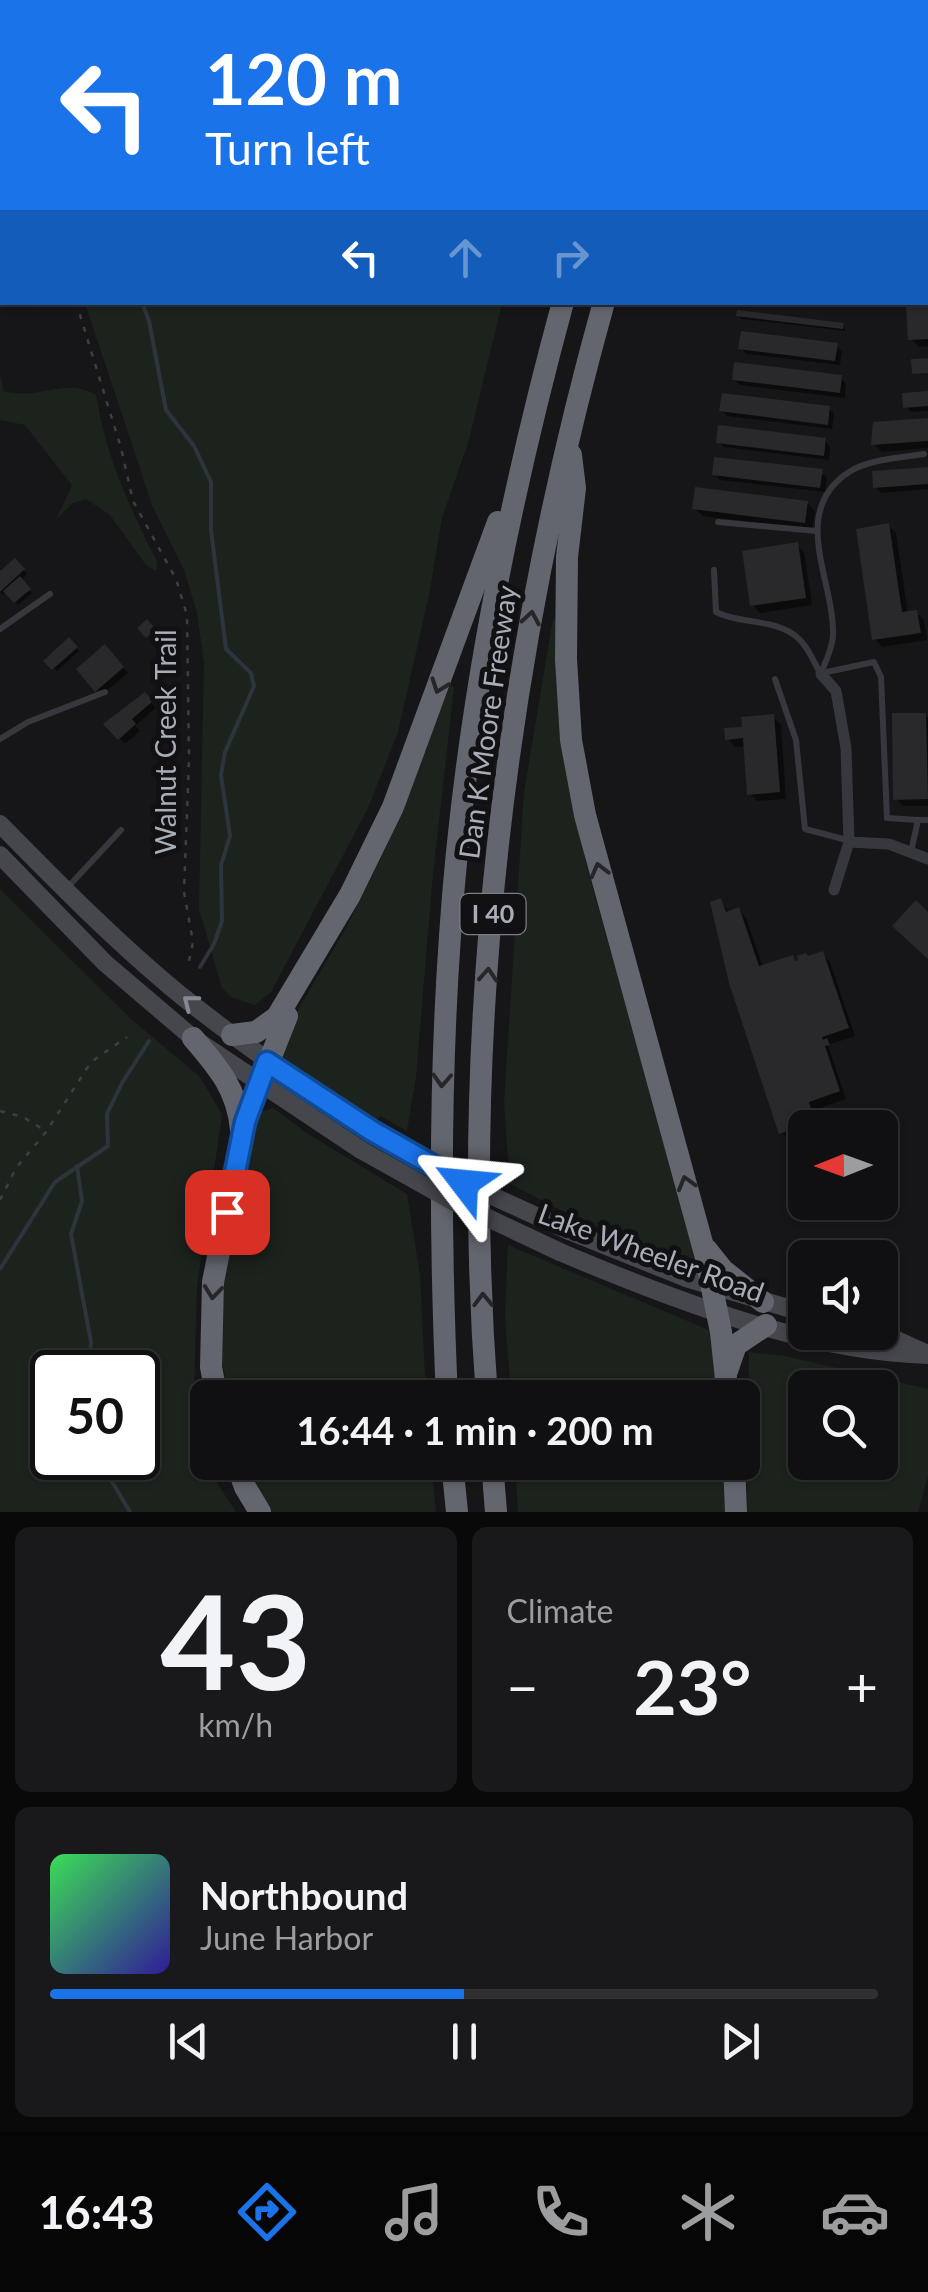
<!DOCTYPE html>
<meta charset="utf-8">
<style>
:root{--surface:#101012;--page:#19191b;--text:#f1f3f6;--muted:#9c9d9f;--line:#303032;--accent:#1a73e8}
body{margin:0;font-family:Lato,sans-serif;background:var(--page);color:var(--text);height:100vh;display:flex;flex-direction:column;font-size:38px;white-space:nowrap}
*{box-sizing:border-box;margin:0}
p{font-size:32px;color:var(--muted)}
.icon{flex:none;width:55px;height:55px;fill:none;stroke:currentColor;stroke-width:2;stroke-linecap:round;stroke-linejoin:round}
.map{position:relative;height:1512px;overflow:hidden}
.side{display:flex;flex-direction:column;gap:15px;padding:15px;background:#09090a;flex:1}
.side>*{flex:none}
.banner{position:absolute;left:0px;top:0px;width:930px;height:305px;box-shadow:0 2px 8px #0004,0 0 0 2px var(--line);background:#1a73e8;color:#fff;overflow:hidden}
.needle{width:65px;rotate:269deg}
.controls{position:absolute;left:788px;top:1110px;display:grid;gap:20px}
.controls a{display:grid;place-items:center;width:110px;height:110px;border-radius:15px;background:var(--surface);box-shadow:0 2px 8px #0004,0 0 0 2px var(--line);font-size:50px}
.speed{position:absolute;left:30px;top:1350px;display:flex;gap:20px;font-size:50px;font-weight:700;text-align:center}
.speed>*{display:grid;place-content:center;width:130px;height:130px;border-radius:50%;background:var(--surface);box-shadow:0 2px 8px #0004,0 0 0 2px var(--line);line-height:1}
.speed .limit{border:5px solid #111;border-radius:15px;background:#fff;color:#111}
.pin{position:absolute;display:grid;place-items:center;width:85px;height:85px;color:#fff;margin:-42px;border-radius:20px;box-shadow:0 5px 15px #0006}
.me{position:absolute;width:110px;margin:-55px;rotate:299deg;stroke-linejoin:round;filter:drop-shadow(0 0 8px #0008)}
.turn{display:flex;align-items:center;gap:35px;height:210px;padding:0 40px;font-size:45px}
.turn .icon{width:130px;height:130px;stroke-width:2.5}
.turn b{display:block;font-size:70px;line-height:85px}
.lanes{display:flex;align-items:center;height:95px;padding:0 40px;background:#0003;justify-content:center;gap:50px;direction:ltr}
.lanes .off{opacity:.35}
.big{font-size:75px;font-weight:700;line-height:1.1}
.side .card{flex:1;display:flex;flex-direction:column;justify-content:center;gap:15px;min-width:0;padding:0 35px;border-radius:15px;background:var(--page)}
.side .dial{align-items:center;gap:0}
.dial b{font-size:130px;line-height:1}
.song{display:flex;align-items:center;gap:30px}
.cover{width:120px;height:120px;border-radius:15px;background:linear-gradient(135deg,hsl(130 70% 55%),hsl(250 70% 35%))}
.played{height:10px;border-radius:5px;background:linear-gradient(90deg,var(--accent) 50%,var(--line) 50%)}
.keys{display:flex;justify-content:space-around;direction:ltr}
.heat{display:flex;justify-content:space-between;align-items:center;font-size:55px;direction:ltr}
.side .tiles{flex:1;display:grid;gap:15px;grid-template-columns:1fr 1fr}
.card:last-child{grid-column:span 2}
.trip{position:absolute;left:190px;top:1380px;width:570px;height:100px;border-radius:15px;background:var(--surface);box-shadow:0 2px 8px #0004,0 0 0 2px var(--line);font-weight:700;line-height:100px;text-align:center}
.tab-bar{display:flex;height:160px;justify-content:space-around;align-items:center;background:#060607;color:var(--muted)}
.tab-bar .icon{width:70px;height:70px}
.tab-bar .selected{color:var(--accent)}
.tab-bar b{font-size:45px;color:var(--text)}
.map>svg:first-child{display:block}
.green{fill:#1c231d;fill-rule:evenodd}
.shadow{fill:#0007}
.lines{fill:none;stroke-linecap:round;stroke-linejoin:round}
.stream{stroke:#2c353c;stroke-width:4}
.building{fill:#29292c}
.path{stroke:#3d3f44;stroke-width:2.5;stroke-dasharray:5 8;stroke-linecap:butt}
.service{stroke:#37383d;stroke-width:6}
.minor{stroke:#37383d;stroke-width:11}
.secondary{stroke:#45474d;stroke-width:18}
.motorway{stroke:#63666e;stroke-width:22}
.rail{stroke:#4a4c52;stroke-width:4;stroke-dasharray:12 10;stroke-linecap:butt}
.secondary-bridge{stroke:#45474d;stroke-width:18}
.oneway{stroke:#26262a}
.oneway2{stroke:#858993}
.route-casing{stroke:#114b97;stroke-width:25}
.route{stroke:#1a73e8;stroke-width:18}
.labels{text-anchor:middle;stroke-width:10;stroke-linejoin:round;paint-order:stroke}
.shield{fill:#111113;stroke:#7b7e86;stroke-width:2.5}
.shield-label{font-size:25px;font-weight:bold;fill:#a8adb8}
.street-label{font-size:28px;fill:#a8adb8;stroke:#111113}
</style>
<div class="map">
<svg width="928" height="1512" viewBox="0 0 928 1512">
<rect width="100%" height="100%" fill="#161618"/>
<g class="green">
<path d="M213,0H605L204,2Z"/>
<path d="M85,303H502L469,440L442,518L429,595L398,732L368,808L300,937L271,992L255,1005L231,997L222,988L199,909L204,663L197,613L184,570L152,505Z"/>
<path d="M0,375L4,391C39,401 64,376 96,395C107,460 128,503 157,562L156,571L146,565L110,515L86,499L73,503L57,518L72,485L25,425L0,420Z"/>
<path d="M553,619H558L565,743L585,860L689,1233L694,1259L687,1266L589,1225L510,1184L504,1103L524,792Z"/>
<path d="M450,686L454,687L433,873L416,1077L407,1131L381,1116L375,1122L282,1059L291,1022L346,928L386,848Z"/>
<path d="M0,889L132,1020L200,1077L222,1115L197,1286L194,1391L204,1463L236,1512H0ZM52,1372H138V1458H52Z"/>
<path d="M273,1108L308,1134L407,1194L420,1275L426,1397L230,1398L220,1353L222,1283L256,1113Z"/>
<path d="M508,1245L711,1331L719,1397H511L505,1315Z"/>
<path d="M749,1352L785,1356L928,1389V1476L918,1512H747ZM805,1388H880V1462H805Z"/>
<path d="M247,1463H431L436,1512H271L254,1484Z"/>
<path d="M515,1463H724L725,1512H518Z"/>
</g>
<g class="shadow">
<path d="M908,0H928V23V2H908Z"/>
<path d="M928,307V346L919,347L911,339Z"/>
<path d="M739,316L843,326L846,331L742,319Z"/>
<path d="M836,345L842,351L840,365L746,354L741,348Z"/>
<path d="M841,378L846,383L845,398L740,385L734,380Z"/>
<path d="M928,394V411L911,412L906,406Z"/>
<path d="M829,409L834,414L832,429L727,416L722,410Z"/>
<path d="M928,420V448L882,452L874,444Z"/>
<path d="M825,441L830,446L829,460L724,447L718,442Z"/>
<path d="M928,469V489L881,493L876,487Z"/>
<path d="M821,472L827,477L825,492L720,480L714,474Z"/>
<path d="M807,503L815,511L812,530L703,516L695,509Z"/>
<path d="M888,525L896,533L908,614L916,612L924,620L927,640L882,647L875,639Z"/>
<path d="M797,545L804,552L812,605L760,613L753,605Z"/>
<path d="M15,561L27,574L20,580L32,593L18,605L7,591L3,595L0,592V575Z"/>
<path d="M69,641L79,651L57,671L47,661Z"/>
<path d="M105,648L128,673L102,695L79,669Z"/>
<path d="M145,695L156,708L135,726L140,731L125,744L107,724Z"/>
<path d="M925,715L928,718V806H903L895,798Z"/>
<path d="M773,717L781,725L786,799L758,801L750,794L746,746L735,747L728,739Z"/>
<path d="M721,901L730,913L739,910L746,918L763,967L792,957L798,963L822,954L830,962L855,1036L828,1045L846,1099L815,1110L820,1128H805V1135L789,1140L781,1132Z"/>
</g>
<g class="lines">
<g class="stream">
<path d="M55,0L56,2"/>
<path d="M0,143H2"/>
<path d="M142,302L149,321L166,410L194,446L211,482V530L226,649L251,673L254,686L225,752L221,775L230,836L221,865L222,921L214,944L200,967"/>
<path d="M77,1166L82,1201L71,1234L91,1342L89,1372"/>
<path d="M0,1269L55,1182L108,1146L107,1114L122,1083L149,1041"/>
<path d="M98,1458L130,1512"/>
</g>
</g>
<g class="building">
<path d="M928,304V339L908,340L906,306Z"/>
<path d="M737,310L844,323L843,329L736,316Z"/>
<path d="M741,331L838,343L835,361L738,349Z"/>
<path d="M928,358V373L912,374L911,359Z"/>
<path d="M734,362L842,375L840,393L732,380Z"/>
<path d="M928,391V406L903,408L902,393Z"/>
<path d="M722,393L830,406L828,425L719,411Z"/>
<path d="M928,418V441L871,445L873,422Z"/>
<path d="M718,425L826,438L824,456L716,443Z"/>
<path d="M714,457L823,469L820,488L712,475Z"/>
<path d="M928,467V484L873,488L872,471Z"/>
<path d="M695,487L808,501L805,523L692,509Z"/>
<path d="M889,523L902,612L917,610L921,633L872,640L856,529Z"/>
<path d="M798,542L806,598L750,606L742,551Z"/>
<path d="M15,558L25,569L0,592V571Z"/>
<path d="M20,576L31,589L14,603L3,591Z"/>
<path d="M147,619L156,629L146,638L137,628Z"/>
<path d="M69,637L78,647L52,670L43,661Z"/>
<path d="M105,644L124,667L95,692L76,669Z"/>
<path d="M145,692L153,701L132,719L136,724L118,740L103,724Z"/>
<path d="M892,713H926L928,799L893,800Z"/>
<path d="M774,714L780,792L747,795L743,738L725,740L724,728L742,727L741,717Z"/>
<path d="M721,898L726,912L739,907L759,966L793,955L795,961L798,960L797,956L806,953L808,956L823,951L849,1028L822,1037L823,1040L827,1038L830,1045L825,1046L840,1091L809,1102L815,1123L779,1134L729,983L710,902Z"/>
<path d="M916,900L928,912V959L892,926Z"/>
</g>
<g class="lines">
<g class="path">
<path d="M27,0L31,2"/>
<path d="M0,290H2"/>
<path d="M23,302L32,307L46,302"/>
<path d="M76,302L121,448L133,501L176,579L187,615L189,760L184,892L193,942L189,961"/>
<path d="M0,1111L23,1117L44,1130"/>
<path d="M0,1200L16,1168L46,1132L91,1062L127,1037"/>
</g>
<g class="service">
<path d="M886,2L887,0"/>
<path d="M718,522L816,531"/>
<path d="M714,570L716,612C741,625 778,618 799,639C808,647 814,662 820,673"/>
<path d="M0,629L50,594"/>
<path d="M821,673C826,661 832,649 833,636C835,581 788,512 849,472C869,459 901,458 924,454"/>
<path d="M822,673L874,662L881,677L887,818L918,820"/>
<path d="M775,679L796,740L805,829L847,840"/>
<path d="M0,739L28,722L105,692"/>
<path d="M911,852L918,820H928"/>
<path d="M66,889L121,830"/>
</g>
<g class="minor">
<path d="M821,674L836,691L846,748L849,842L889,844L928,859"/>
<path d="M834,890L849,842"/>
</g>
<g class="secondary">
<path d="M0,824C57,882 115,941 178,993C240,1043 305,1087 371,1131"/>
<path d="M0,855L105,963L193,1038L361,1150"/>
<path d="M569,1231L686,1278L805,1313"/>
<path d="M560,1252C671,1299 807,1352 928,1355"/>
<path d="M879,1332L923,1352"/>
</g>
<g class="motorway">
<path d="M662,2L663,0"/>
<path d="M704,2L705,0"/>
<path d="M571,455L575,488L567,557L566,659L571,740L585,815L705,1254L721,1332L728,1398"/>
<path d="M232,1035L256,1032L277,1017L350,895L393,807L498,522"/>
<path d="M193,1038C218,1067 238,1090 241,1130"/>
<path d="M707,1250L723,1270L763,1302"/>
<path d="M727,1371L736,1345L766,1325"/>
<path d="M217,1398L211,1367L213,1282L245,1122L287,1016"/>
<path d="M447,1398C440,1243 439,1090 450,936C464,723 507,508 563,302"/>
<path d="M487,1398C459,1031 505,656 604,302"/>
<path d="M236,1462L245,1487L260,1512"/>
<path d="M452,1462L457,1512"/>
<path d="M492,1462L496,1512"/>
<path d="M734,1462L736,1512"/>
</g>
<g class="rail">
<path d="M144,2L154,0"/>
<path d="M0,45L2,44"/>
</g>
<g class="secondary-bridge">
<path d="M371,1131L464,1183L569,1231"/>
<path d="M361,1150L454,1202L560,1252"/>
</g>
</g>
<defs><path id="oneway-chevron" d="M-2-3.5L2.5 0L-2 3.5" fill="none" stroke-width="1.6" stroke-linecap="round" stroke-linejoin="round" transform="scale(2.5)"/></defs>
<g class="oneway">
<use href="#oneway-chevron" transform="translate(531 618) rotate(-80)"/>
<use href="#oneway-chevron" transform="translate(439 686) rotate(110)"/>
<use href="#oneway-chevron" transform="translate(599 870) rotate(-105)"/>
<use href="#oneway-chevron" transform="translate(488 975) rotate(-86)"/>
<use href="#oneway-chevron" transform="translate(442 1080) rotate(93)"/>
<use href="#oneway-chevron" transform="translate(686 1183) rotate(-106)"/>
<use href="#oneway-chevron" transform="translate(213 1292) rotate(96)"/>
<use href="#oneway-chevron" transform="translate(483 1300) rotate(-91)"/>
</g>
<use class="oneway2" href="#oneway-chevron" transform="translate(190 1002) rotate(-142)"/>
<g class="lines">
<g class="route-casing">
<path id="route" d="M227,1212L245,1122L267,1062L372,1131L464,1183"/>
</g>
<use href="#route" class="route"/>
</g>
<g class="labels">
<rect class="shield" x="460.5" y="894" width="65" height="40" rx="8"/>
<g class="shield-label">
<text x="493" y="923">I 40</text>
</g>
<g class="street-label">
<text transform="translate(488 722) rotate(-82)" y="10">Dan K Moore Freeway</text>
<text transform="translate(166 742) rotate(-90)" y="10">Walnut Creek Trail</text>
<text transform="translate(651 1253) rotate(20)" y="10">Lake Wheeler Road</text>
</g>
</g>
</svg>
<div class="controls">
<a><svg class="needle" viewBox="-14 -14 28 28"><path d="M0-13l5 13h-10z" fill="#e53935"/><path d="M0 13l5-13h-10z" fill="#9c9d9f"/></svg></a>
<a><svg class="icon" aria-label="sound" viewBox="0 0 24 24"><path d="M4 9h4l5-4v14l-5-4H4zM17 9q2 3 0 6"/></svg></a>
<a><svg class="icon" aria-label="search" viewBox="0 0 24 24"><circle cx="10" cy="10" r="6"/><path d="M15 15l6 6"/></svg></a>
</div>
<div class="speed"><div class="limit">50</div></div>
<div class="pin" style="left:227px;top:1212px;background:#d93025"><svg class="icon" aria-label="arrive" viewBox="0 0 24 24"><path d="M6 21V4h12l-3 4 3 4H6"/></svg></div>
<svg class="me" style="left:464px;top:1183px" viewBox="-20 -20 40 40"><path d="M0-17L14 15 0 8-14 15z" fill="#1a73e8" stroke="#fff" stroke-width="4"/></svg>
<div class="trip">16:44 · 1 min · 200 m</div>
<div class="banner">
<div class="turn"><svg class="icon" aria-label="left" viewBox="0 0 24 24"><path d="M17 20v-9H6M10 6l-5 5 5 5"/></svg><div><b>120 m</b>Turn left</div></div>
<div class="lanes"><svg class="icon" aria-label="left" viewBox="0 0 24 24"><path d="M17 20v-9H6M10 6l-5 5 5 5"/></svg><svg class="icon off" aria-label="ahead" viewBox="0 0 24 24"><path d="M12 20V5M6 11l6-6 6 6"/></svg><svg class="icon off" aria-label="right" viewBox="0 0 24 24"><path d="M7 20v-9h11M14 6l5 5-5 5"/></svg></div>
</div>
</div>
<section class="side">
<div class="tiles">
<div class="card dial"><b>43</b><p>km/h</p></div>
<div class="card"><p>Climate</p>
<div class="heat"><a>−</a><b class="big">23°</b><a>+</a></div>
</div>
<div class="card">
<div class="song"><i class="cover"></i><div><b>Northbound</b><p>June Harbor</p></div></div>
<div class="played"></div>
<div class="keys"><svg class="icon" aria-label="previous" viewBox="0 0 24 24"><path d="M18 5L8 12l10 7zM5 5v14"/></svg><svg class="icon" aria-label="pause" viewBox="0 0 24 24"><path d="M8 5v14M16 5v14"/></svg><svg class="icon" aria-label="next" viewBox="0 0 24 24"><path d="M6 5l10 7-10 7zM19 5v14"/></svg></div>
</div>
</div>
</section>
<nav class="tab-bar">
<b>16:43</b>
<svg class="icon selected" aria-label="directions" viewBox="0 0 24 24"><path d="M12 3l9 9-9 9-9-9zM9 14v-3h6M13 9l2 2-2 2"/></svg>
<svg class="icon" aria-label="music" viewBox="0 0 24 24"><path d="M9 18V5l10-2v13"/><circle cx="6" cy="18" r="3"/><circle cx="16" cy="16" r="3"/></svg>
<svg class="icon" aria-label="phone" viewBox="0 0 24 24"><path d="M5 4h4l2 5-3 2q2 4 5 5l2-3 5 2v4C11 20 4 13 5 4z"/></svg>
<svg class="icon" aria-label="climate" viewBox="0 0 24 24"><path d="M12 3v18M4 7l16 10M4 17L20 7"/></svg>
<svg class="icon" aria-label="car" viewBox="0 0 24 24"><path d="M5 17H2v-5l4-1 3-4h7l3 4 3 1v5h-3M9 17h6M6 11h13"/><circle cx="7" cy="17" r="2"/><circle cx="17" cy="17" r="2"/></svg>
</nav>
